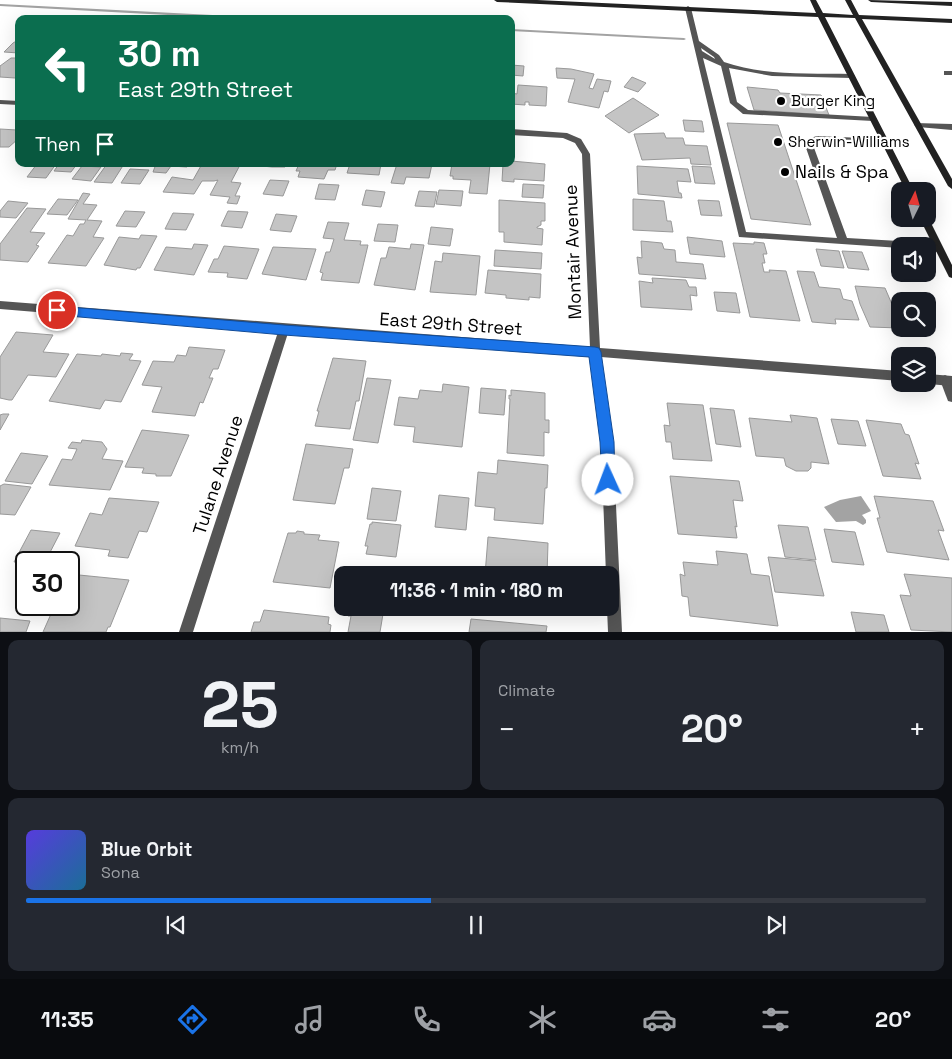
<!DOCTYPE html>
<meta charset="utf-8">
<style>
:root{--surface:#171b24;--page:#242831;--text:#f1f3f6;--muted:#9ea1a6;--line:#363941;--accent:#1a73e8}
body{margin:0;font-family:"Space Grotesk",sans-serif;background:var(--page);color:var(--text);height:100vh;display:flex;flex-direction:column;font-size:19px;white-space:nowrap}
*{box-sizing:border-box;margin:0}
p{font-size:16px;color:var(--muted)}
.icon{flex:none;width:28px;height:28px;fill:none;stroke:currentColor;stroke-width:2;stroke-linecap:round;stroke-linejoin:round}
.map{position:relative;height:632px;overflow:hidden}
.side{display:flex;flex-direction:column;gap:8px;padding:8px;background:#0d0f14;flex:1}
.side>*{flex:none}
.top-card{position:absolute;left:15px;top:15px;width:500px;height:152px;border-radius:10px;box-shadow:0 5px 20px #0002;background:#0b6e4f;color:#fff;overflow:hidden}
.needle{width:32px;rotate:5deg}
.fabs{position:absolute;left:891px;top:182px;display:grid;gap:10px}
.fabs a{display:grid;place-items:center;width:45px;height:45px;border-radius:10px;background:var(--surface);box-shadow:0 5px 20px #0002;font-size:25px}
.speed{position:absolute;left:15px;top:551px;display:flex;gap:10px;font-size:25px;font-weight:700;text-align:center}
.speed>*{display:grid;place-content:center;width:65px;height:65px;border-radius:50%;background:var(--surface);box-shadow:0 5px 20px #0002;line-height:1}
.speed .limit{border:2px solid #111;border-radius:8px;background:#fff;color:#111}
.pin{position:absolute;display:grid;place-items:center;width:42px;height:42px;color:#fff;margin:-21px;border:2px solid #fff;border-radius:50%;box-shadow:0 1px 5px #0007}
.me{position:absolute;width:55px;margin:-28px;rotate:358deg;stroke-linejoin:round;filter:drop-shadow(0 0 4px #0008)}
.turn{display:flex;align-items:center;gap:18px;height:105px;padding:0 20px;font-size:22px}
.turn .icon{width:65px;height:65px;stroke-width:2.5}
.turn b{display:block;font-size:35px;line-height:42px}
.then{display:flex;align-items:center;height:48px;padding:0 20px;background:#0003;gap:10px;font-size:19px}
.big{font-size:38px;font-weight:600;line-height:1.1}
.side .widget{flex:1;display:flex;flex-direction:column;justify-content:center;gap:8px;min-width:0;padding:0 18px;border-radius:10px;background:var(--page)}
.side .dial{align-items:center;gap:0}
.dial b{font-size:65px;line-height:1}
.song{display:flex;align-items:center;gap:15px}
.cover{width:60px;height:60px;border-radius:8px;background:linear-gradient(135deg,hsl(250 70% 55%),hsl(200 70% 35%))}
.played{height:5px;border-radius:2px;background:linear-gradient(90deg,var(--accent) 45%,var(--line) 45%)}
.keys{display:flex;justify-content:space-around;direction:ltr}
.heat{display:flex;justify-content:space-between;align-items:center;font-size:28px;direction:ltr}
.side .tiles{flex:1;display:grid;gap:8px;grid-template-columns:1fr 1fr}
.widget:last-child{grid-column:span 2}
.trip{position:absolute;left:334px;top:566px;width:285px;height:50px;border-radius:10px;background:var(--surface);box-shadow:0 5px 20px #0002;font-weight:600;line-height:50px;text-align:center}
.dock{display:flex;height:80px;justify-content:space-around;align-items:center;background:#090b0e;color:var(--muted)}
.dock .icon{width:35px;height:35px}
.dock .on{color:var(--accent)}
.dock b{font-size:22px;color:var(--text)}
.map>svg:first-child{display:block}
.water{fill:#a3a3a3}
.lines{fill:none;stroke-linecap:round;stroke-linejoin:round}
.stream{fill:#a3a3a3;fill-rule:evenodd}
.building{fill:#c4c4c4;stroke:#999}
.lane{fill:#555;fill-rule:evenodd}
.street{fill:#555;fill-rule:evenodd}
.secondary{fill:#222;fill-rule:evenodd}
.route{fill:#1a73e8;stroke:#114b97}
.poi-dot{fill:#000;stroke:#fff;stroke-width:2}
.labels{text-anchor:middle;stroke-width:4.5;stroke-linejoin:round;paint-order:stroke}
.far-poi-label{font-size:15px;fill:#000;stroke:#fff;text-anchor:start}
.poi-label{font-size:18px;fill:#000;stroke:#fff;text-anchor:start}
.street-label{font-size:18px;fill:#000;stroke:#fff}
</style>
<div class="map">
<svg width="952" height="632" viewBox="0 0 952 632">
<rect width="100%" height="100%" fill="#fff"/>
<path class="water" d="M861,496L871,511L862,515L866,520V523L863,525L856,521L836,522L824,507L840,500Z"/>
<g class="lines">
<g class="stream">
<path d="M0,4L273,18L275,19H242L0,6Z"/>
<path d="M511,29L684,38L686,39L684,40L511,31Z"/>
</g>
</g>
<g class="building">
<path d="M18,40L19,53L4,52L13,43Z"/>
<path d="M11,58H19V74L15,78L0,77V66Z"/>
<path d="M511,65L524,66L523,76L511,75Z"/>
<path d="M556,68L571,69L594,74L589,88L593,89L597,79L611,81L608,92L604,91L599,108L568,102L575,79L557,78Z"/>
<path d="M632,77L646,83L638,92L624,87Z"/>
<path d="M518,85L547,87L546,106L529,105V102H525V105L511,104V93L517,94Z"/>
<path d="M747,87L778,90L780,93L821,95L829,115L754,110Z"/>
<path d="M633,98L659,115L629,133L605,116Z"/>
<path d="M683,120L702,121L704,132L685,131Z"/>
<path d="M727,123L778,125L811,225L751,219Z"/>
<path d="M0,129L17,130L19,138L9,147H0Z"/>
<path d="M664,133L666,138H683L685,145L707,146L711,165L691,164L690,158L642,160L634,134Z"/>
<path d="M511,161L545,164L544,181L514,179V182L502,181L503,164H511Z"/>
<path d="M37,164H56L46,178L27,177Z"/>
<path d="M59,164H77L71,172L54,171Z"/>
<path d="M107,164H124L112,183L94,182Z"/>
<path d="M156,164H189L187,167L171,166L166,173L153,172Z"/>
<path d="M202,164H242L240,165L231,182L241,183L235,196H240L237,204L227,203L230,197L210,195L218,180L214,181H202L194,194L163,192L172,177L193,180Z"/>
<path d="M253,164H286L285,167H272L252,165Z"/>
<path d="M299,164H337L335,170H328L324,179L298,177L300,171H296Z"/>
<path d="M350,164H385H381L379,175L347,173Z"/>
<path d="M397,164H432L429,178L406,177L404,184L391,183Z"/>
<path d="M452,164H490L487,194L469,193L471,180L453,179V176H450Z"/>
<path d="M82,166L101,167L91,181L72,179Z"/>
<path d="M637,166L688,169L691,182L677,181L679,193H681L682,198L638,194Z"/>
<path d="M692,166L711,167L715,184L695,183Z"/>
<path d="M130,169L149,170L140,184L121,183Z"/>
<path d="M270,180L289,181L283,196L263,194Z"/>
<path d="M319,184L339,185L335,200L315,199Z"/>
<path d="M523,184L544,185L543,198L522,197Z"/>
<path d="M366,190L385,192L381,207L362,205Z"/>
<path d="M439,190L463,191L461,206L436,204Z"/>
<path d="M419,191L437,192L434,207L415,206Z"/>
<path d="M83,193L90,194L83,204L97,205L87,220L102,221L93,237L104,238L86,266L48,263L67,235L73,236L80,224H84L86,220L68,219Z"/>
<path d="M58,199L78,200L67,215L47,214Z"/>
<path d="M633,199L664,201L667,221H671L673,232L633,230Z"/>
<path d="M499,200L545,203V221H541V225L537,227V228L543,229L542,245L504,242V232H499Z"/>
<path d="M698,200L719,201L722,216L701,215Z"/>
<path d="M8,201L28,203L16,218L0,217V211Z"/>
<path d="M27,208L46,209L30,232L45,233L36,245L39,246L28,262L0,260V244Z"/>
<path d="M125,211L145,212L136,227L116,226Z"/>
<path d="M228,211L248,212L242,228L221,226Z"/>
<path d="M173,213L194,214L186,230L165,229Z"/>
<path d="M276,214L297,216L291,232L270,230Z"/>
<path d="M328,222L349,223L344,240L361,241L360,245H368L359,283L321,280L323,273L320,272L326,252H330L334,239L323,238Z"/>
<path d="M378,224L398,225L395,242L374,241Z"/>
<path d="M431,227L453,229L450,246L428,244Z"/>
<path d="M141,235L157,236L140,268H137L136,270L104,265L119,237L139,239Z"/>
<path d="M687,237L722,241L725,257L690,254Z"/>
<path d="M641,241L662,243L664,249L675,250L676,262L703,264L706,279L639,274L637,257L642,258Z"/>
<path d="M754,242L764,243L767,254H763L765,263H762L764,272H770L769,270L786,271L800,321L750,317L733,243L754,244Z"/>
<path d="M194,244L208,245L194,275L154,270L166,247L192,249Z"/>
<path d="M411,244L424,245L415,290L374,285L381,258H386L389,247L410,249Z"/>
<path d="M224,246L259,249L247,279L227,277L228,273L208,272L214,259H218Z"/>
<path d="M273,247L316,249L306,280L262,274Z"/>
<path d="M816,249L839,251L844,268L821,266Z"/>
<path d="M495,250L542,253L541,269L494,266Z"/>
<path d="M842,251L862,252L869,270L848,268Z"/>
<path d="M443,253L480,256L476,295L430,292L435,261L442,262Z"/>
<path d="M488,270L541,274L540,298L529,297V300L506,298V295L485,293Z"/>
<path d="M797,271L814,272L819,287L840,289L843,299L852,301L859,320L835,319L836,324L812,322Z"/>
<path d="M652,278L686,280L689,287H696L697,296L690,295L692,310L641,307L639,281L653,283Z"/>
<path d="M855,286L885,288L894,309H898L900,315V317H897L900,328L870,327L860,304Z"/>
<path d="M714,292L736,293L740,313L717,311Z"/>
<path d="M16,332L53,335L43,352L69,354L56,377L28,375L12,400H9L0,398V357Z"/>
<path d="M189,347L225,350L218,369H213L209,378H213L203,403L200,402L195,416L152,412L162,387L142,385L153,361L174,362L177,355L186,356Z"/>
<path d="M121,353L133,354L129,360L141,361L121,402L105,400L100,409L49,401L77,354L101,356L102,354L120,356Z"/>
<path d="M333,358L366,361L359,401H356L350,429L315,426L319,411H317Z"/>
<path d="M367,378L391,380L378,443L353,440Z"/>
<path d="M443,384L469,387L462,447L413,442L415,427L394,425L399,397L418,399L420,390L442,392Z"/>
<path d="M481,388L506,390L504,415L479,413Z"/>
<path d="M511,390L545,393V420H549V433L544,432V456L507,453L510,399H509V395L511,396Z"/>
<path d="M667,403L703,405L712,461L673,459L671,442H666L664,425L670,426Z"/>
<path d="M710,408L734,410L741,447L716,444Z"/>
<path d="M3,414H9L0,430V415Z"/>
<path d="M790,415L817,418L829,464L811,462V468L808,471H796L786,466L784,458L756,456L749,418L792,422Z"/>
<path d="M831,419L858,421L866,446L838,444Z"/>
<path d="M866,420L901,424L905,434L909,435L919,464L915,463L921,479L883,476Z"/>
<path d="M142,430L189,435L171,476H156V474L142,473L144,468L125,467Z"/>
<path d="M82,440L102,442L107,449L102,459L123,461L110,490L49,485L62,459L72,460L77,449L68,448L72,442L81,443Z"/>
<path d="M306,444L353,449L349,468H344L335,504L293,500Z"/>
<path d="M21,453L48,456L32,484L5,481Z"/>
<path d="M498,460L548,465L547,488H545L543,524L494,520L495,508L475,506L478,472L497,474Z"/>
<path d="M670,476L739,481L743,501L733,500L737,527L735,526L737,538L678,534Z"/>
<path d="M4,484L31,487L15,515L0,514V486Z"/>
<path d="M372,488L401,491L396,521L367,519Z"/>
<path d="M439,495L469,498L466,530L435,527Z"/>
<path d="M874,496L933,501L944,531L938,530L949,560L887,552L877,518H880Z"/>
<path d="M109,498L159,502L147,532L139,531L128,558L108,556L110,550L75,546L90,513L102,515Z"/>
<path d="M372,522L401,525L396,557L366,554L368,546H365L370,524H372Z"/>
<path d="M778,525L808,527L816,560L785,557Z"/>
<path d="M824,529L855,532L864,565L832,562Z"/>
<path d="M31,530L60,533L45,562H14Z"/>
<path d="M297,531L304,532V534L320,535L318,540L339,542L330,588L273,582L288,533H296Z"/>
<path d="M488,537L548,543L547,575H485Z"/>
<path d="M716,551L747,554L751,574L769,576L778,626L690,616L688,597L682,596L680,574L685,576L683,562L718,565Z"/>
<path d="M768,557L815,561L824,596L775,592Z"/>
<path d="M429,572L460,575H429Z"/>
<path d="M69,574L129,580L110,627H108L106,632H43L55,605H69Z"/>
<path d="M904,574L952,578V632L911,630L900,595L911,596Z"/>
<path d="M349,608H384L380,632H348L351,616H348Z"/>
<path d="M264,610L329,617L328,624L331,625L330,632H251L254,622H260Z"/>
<path d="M851,612L884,615L889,632H856Z"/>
<path d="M0,618L30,621L26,632H0Z"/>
<path d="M471,619L547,626L546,632H469Z"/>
</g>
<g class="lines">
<g class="lane">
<path d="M688,6L691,8L699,41L719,55L724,62C764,76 809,73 851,74L855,76L851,78L772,76L729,68L737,102L748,110L873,117L877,119L873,121L743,114L730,103L721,66L703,58L746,232L837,238L805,145L807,139L817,136L885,139L889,142L888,144L817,142L814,143L813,145L847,238L916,242L919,244L920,246H900V248L739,237L685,8ZM701,48L714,57L715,59L702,51Z"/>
<rect x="944" y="71" width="8" height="4"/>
<path d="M915,123L952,124V130L918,127L914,125Z"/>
<path d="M928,243L938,244L943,248L938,252L928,251V246H924Z"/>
<path d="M945,375L949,377L952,384V402L948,401L940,380L941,377Z"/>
</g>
<g class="street">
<path d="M0,100L19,101V105L0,104Z"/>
<path d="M511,129L567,133L581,139L590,154L600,348L900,371V381L601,357L613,442L622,632H608L607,608H610V575H606L601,442L590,357L288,333L193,632H179L278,332L0,309V301L590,347L582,154L575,143L563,138L511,135Z"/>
<path d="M928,374L952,376V386L928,384Z"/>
</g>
<g class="secondary">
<path d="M494,0H537L816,13L810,0H816L823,13L853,15L845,0H851L859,15L952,19V23L862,19L952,179V189L948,186L855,18L825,17L914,191H906L818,17L497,2Z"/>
<path d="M868,0L952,2V6L871,2Z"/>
<path d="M928,217L952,265V278L949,277L920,219H928Z"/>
</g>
</g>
<path class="route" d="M57,306L284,325L595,347L599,348L601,352L614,442L615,480L613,485L608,487L604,485L602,480L600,442L589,357L284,335L57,315L51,310Z"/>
<g class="poi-dot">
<circle cx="781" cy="101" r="5"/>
<circle cx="778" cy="142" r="5"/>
<circle cx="785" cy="172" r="5"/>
</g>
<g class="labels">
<g class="far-poi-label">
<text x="791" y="106">Burger King</text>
<text x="788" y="147">Sherwin-Williams</text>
</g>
<g class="poi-label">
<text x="795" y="178">Nails &amp; Spa</text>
</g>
<g class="street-label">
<text transform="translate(573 252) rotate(-92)" y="6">Montair Avenue</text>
<text transform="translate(451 324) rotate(4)" y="6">East 29th Street</text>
<text transform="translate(218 475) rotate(-72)" y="6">Tulane Avenue</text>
</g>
</g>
</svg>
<div class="fabs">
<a><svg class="needle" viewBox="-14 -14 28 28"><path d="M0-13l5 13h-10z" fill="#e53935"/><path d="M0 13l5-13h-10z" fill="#9ea1a6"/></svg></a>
<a><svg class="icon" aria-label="sound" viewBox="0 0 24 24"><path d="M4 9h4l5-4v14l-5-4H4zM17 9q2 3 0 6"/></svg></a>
<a><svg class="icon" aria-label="search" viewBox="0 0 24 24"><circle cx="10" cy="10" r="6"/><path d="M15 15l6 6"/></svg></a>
<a><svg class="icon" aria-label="layers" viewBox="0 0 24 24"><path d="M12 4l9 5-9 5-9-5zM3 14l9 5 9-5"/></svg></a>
</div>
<div class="speed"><div class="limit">30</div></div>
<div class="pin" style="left:57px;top:310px;background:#d93025"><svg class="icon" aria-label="arrive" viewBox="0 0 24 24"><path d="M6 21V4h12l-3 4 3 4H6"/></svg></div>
<svg class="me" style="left:608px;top:480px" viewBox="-20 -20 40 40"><circle r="19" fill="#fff"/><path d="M0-13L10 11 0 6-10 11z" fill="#1a73e8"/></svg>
<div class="trip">11:36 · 1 min · 180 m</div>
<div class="top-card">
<div class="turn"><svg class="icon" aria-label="left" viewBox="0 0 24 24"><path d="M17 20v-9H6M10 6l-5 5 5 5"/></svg><div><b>30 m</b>East 29th Street</div></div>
<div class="then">Then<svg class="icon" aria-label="arrive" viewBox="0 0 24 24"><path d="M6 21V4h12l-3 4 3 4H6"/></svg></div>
</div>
</div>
<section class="side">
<div class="tiles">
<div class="widget dial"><b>25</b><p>km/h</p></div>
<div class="widget"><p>Climate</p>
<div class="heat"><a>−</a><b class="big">20°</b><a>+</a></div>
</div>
<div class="widget">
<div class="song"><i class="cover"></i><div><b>Blue Orbit</b><p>Sona</p></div></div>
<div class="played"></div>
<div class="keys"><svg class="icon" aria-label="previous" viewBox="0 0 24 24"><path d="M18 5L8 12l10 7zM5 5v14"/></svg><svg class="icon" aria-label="pause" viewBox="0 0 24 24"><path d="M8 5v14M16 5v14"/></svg><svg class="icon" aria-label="next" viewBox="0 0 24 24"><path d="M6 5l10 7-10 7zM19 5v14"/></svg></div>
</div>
</div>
</section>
<nav class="dock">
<b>11:35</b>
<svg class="icon on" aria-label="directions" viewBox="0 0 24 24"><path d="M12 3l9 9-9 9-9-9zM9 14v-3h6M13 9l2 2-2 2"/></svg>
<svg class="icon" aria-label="music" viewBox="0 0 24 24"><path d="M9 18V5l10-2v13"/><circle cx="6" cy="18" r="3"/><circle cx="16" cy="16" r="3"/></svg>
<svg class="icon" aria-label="phone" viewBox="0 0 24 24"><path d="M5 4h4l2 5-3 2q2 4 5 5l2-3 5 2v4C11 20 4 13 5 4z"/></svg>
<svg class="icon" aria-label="climate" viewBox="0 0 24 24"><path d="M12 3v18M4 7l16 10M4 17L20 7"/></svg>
<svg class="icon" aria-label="car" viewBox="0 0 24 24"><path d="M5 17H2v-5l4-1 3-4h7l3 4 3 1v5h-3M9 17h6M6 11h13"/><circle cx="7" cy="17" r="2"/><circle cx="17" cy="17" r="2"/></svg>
<svg class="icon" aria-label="filters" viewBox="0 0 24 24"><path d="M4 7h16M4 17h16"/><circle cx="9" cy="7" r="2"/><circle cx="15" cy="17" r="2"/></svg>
<b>20°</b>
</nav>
